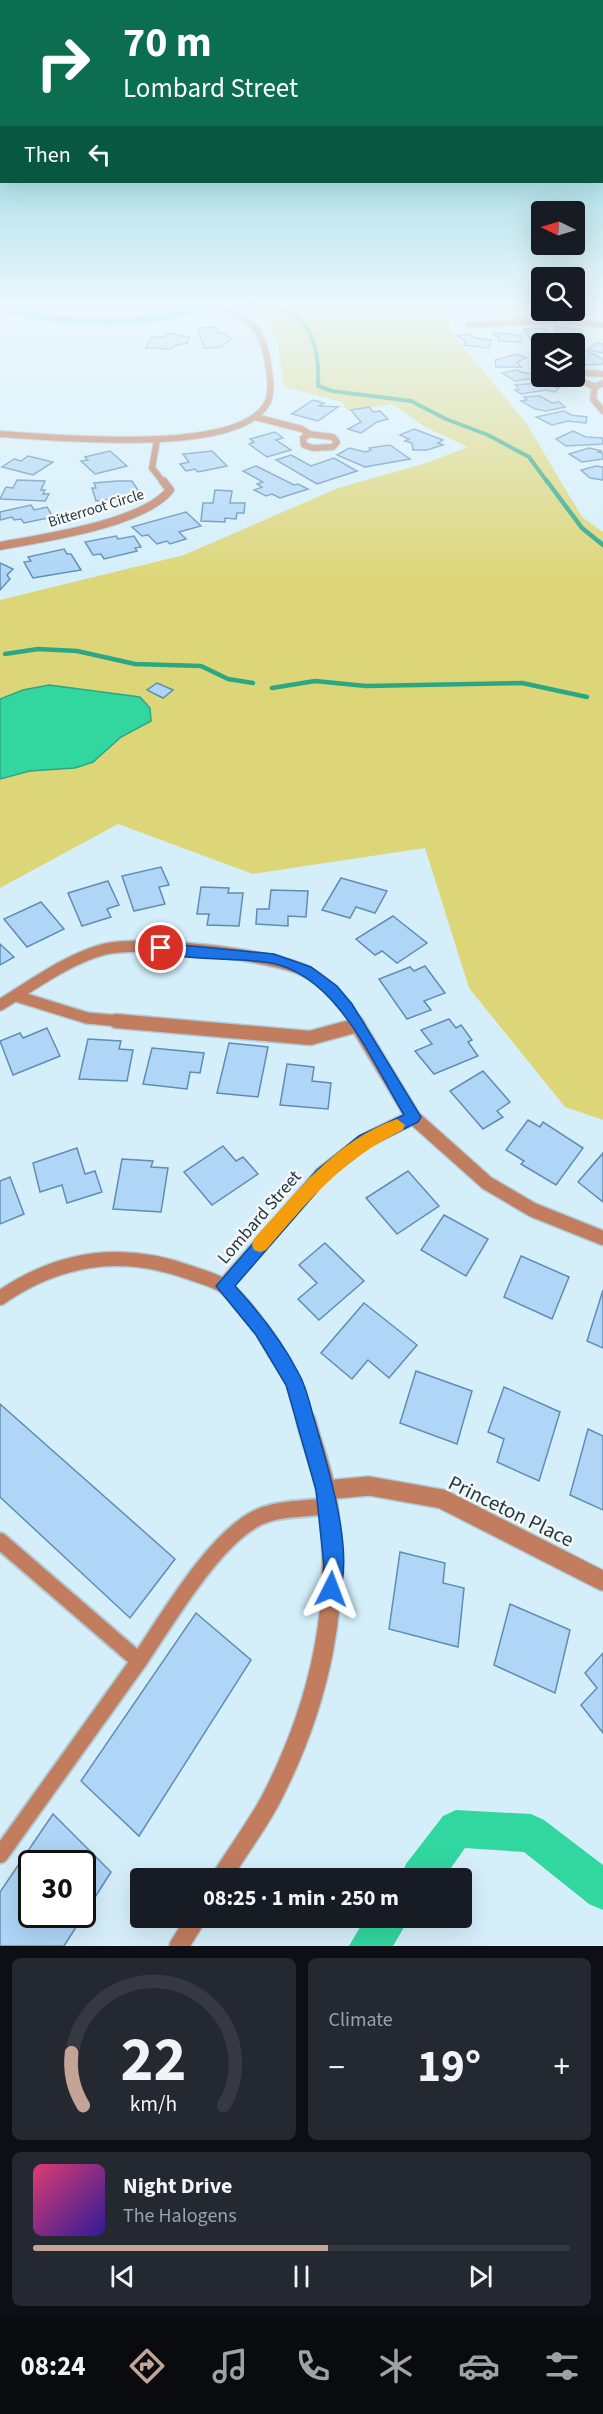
<!DOCTYPE html>
<meta charset="utf-8">
<style>
:root{--surface:#171b24;--page:#242831;--text:#f1f3f6;--muted:#9ea1a6;--line:#363941;--accent:#c3a496}
body{margin:0;font-family:"Source Sans 3",sans-serif;background:var(--page);color:var(--text);height:100vh;display:flex;flex-direction:column;font-size:22px;white-space:nowrap}
*{box-sizing:border-box;margin:0}
p{font-size:20px;color:var(--muted)}
.icon{flex:none;width:33px;height:33px;fill:none;stroke:currentColor;stroke-width:2;stroke-linecap:round;stroke-linejoin:round}
.map{position:relative;height:1946px;overflow:hidden}
.side{display:flex;flex-direction:column;gap:12px;padding:12px;background:#0d0f14;flex:1}
.side>*{flex:none}
.top-card{position:absolute;left:0px;top:0px;width:603px;height:183px;box-shadow:0 6px 24px #0002;background:#0b6e4f;color:#fff;overflow:hidden}
.needle{width:39px;rotate:275deg}
.fabs{position:absolute;left:531px;top:201px;display:grid;gap:12px}
.fabs a{display:grid;place-items:center;width:54px;height:54px;border-radius:6px;background:var(--surface);box-shadow:0 6px 24px #0002;font-size:30px}
.speed{position:absolute;left:18px;top:1850px;display:flex;gap:12px;font-size:30px;font-weight:700;text-align:center}
.speed>*{display:grid;place-content:center;width:78px;height:78px;border-radius:50%;background:var(--surface);box-shadow:0 6px 24px #0002;line-height:1}
.speed .limit{border:3px solid #111;border-radius:9px;background:#fff;color:#111}
.pin{position:absolute;display:grid;place-items:center;width:51px;height:51px;color:#fff;margin:-26px;border:3px solid #fff;border-radius:50%;box-shadow:0 2px 6px #0007}
.me{position:absolute;width:66px;margin:-33px;rotate:3deg;stroke-linejoin:round;filter:drop-shadow(0 0 4px #0008)}
.turn{display:flex;align-items:center;gap:21px;height:126px;padding:0 24px;font-size:27px}
.turn .icon{width:78px;height:78px;stroke-width:2.5}
.turn b{display:block;font-size:42px;line-height:51px}
.then{display:flex;align-items:center;height:57px;padding:0 24px;background:#0003;gap:12px;font-size:22px}
.big{font-size:45px;font-weight:700;line-height:1.1}
.side .card{flex:1;display:flex;flex-direction:column;justify-content:center;gap:9px;min-width:0;padding:0 21px;border-radius:9px;background:var(--page)}
.side .dial{align-items:center;gap:0}
.dial svg{height:156px;overflow:visible;fill:none;stroke:var(--line);stroke-width:7;stroke-linecap:round;text-anchor:middle}
.dial text{fill:var(--text);stroke:none}
.song{display:flex;align-items:center;gap:18px}
.cover{width:72px;height:72px;border-radius:9px;background:linear-gradient(135deg,hsl(340 70% 55%),hsl(250 70% 35%))}
.played{height:6px;border-radius:3px;background:linear-gradient(90deg,var(--accent) 55%,var(--line) 55%)}
.keys{display:flex;justify-content:space-around;direction:ltr}
.heat{display:flex;justify-content:space-between;align-items:center;font-size:33px;direction:ltr}
.side .tiles{flex:1;display:grid;gap:12px;grid-template-columns:1fr 1fr}
.card:last-child{grid-column:span 2}
.trip{position:absolute;left:130px;top:1868px;width:342px;height:60px;border-radius:6px;background:var(--surface);box-shadow:0 6px 24px #0002;font-weight:700;line-height:60px;text-align:center}
.menu{display:flex;height:96px;justify-content:space-around;align-items:center;background:#090b0e;color:var(--muted)}
.menu .icon{width:42px;height:42px}
.menu .on{color:var(--accent)}
.menu b{font-size:27px;color:var(--text)}
.map>svg:first-child{display:block}
.green{fill:#ddd679}
.water{fill:#32d79f;stroke:#2ba783;stroke-width:1.5}
.lines{fill:none;stroke-linecap:round;stroke-linejoin:round}
.stream-far1{stroke:#2ba783;stroke-width:4}
.stream{stroke:#2ba783;stroke-width:4.5}
.canal{fill:#32d79f;fill-rule:evenodd}
.building{fill:#afd6f7;stroke:#5f8db3;stroke-width:1.5;fill-rule:evenodd}
.service-casing{stroke:#b0cad5;stroke-width:20}
.minor-far4-casing{stroke:#b0cad5;stroke-width:8}
.minor-far3-casing{stroke:#b0cad5;stroke-width:10}
.minor-far2-casing{stroke:#b0cad5;stroke-width:14}
.minor-far1-casing{stroke:#b0cad5;stroke-width:17}
.minor-casing{stroke:#b0cad5;stroke-width:22}
.service{stroke:#c27d5f;stroke-width:16}
.minor-far4{stroke:#c27d5f;stroke-width:6}
.minor-far3{stroke:#c27d5f;stroke-width:8}
.minor-far2{stroke:#c27d5f;stroke-width:11}
.minor-far1{stroke:#c27d5f;stroke-width:14}
.minor{stroke:#c27d5f;stroke-width:19}
.route{fill:#1a73e8;stroke:#114b97;stroke-width:1.5}
.slow{fill:#f59e0b}
.labels{text-anchor:middle;stroke-width:5;stroke-linejoin:round;paint-order:stroke}
.far-street-label{font-size:15px;fill:#1c3842;stroke:#f7f7f7}
.street-label{font-size:18px;fill:#1c3842;stroke:#f7f7f7}
.near-street-label{font-size:21px;fill:#1c3842;stroke:#f7f7f7}
</style>
<div class="map">
<svg width="603" height="1946" viewBox="0 0 603 1946">
<rect width="100%" height="100%" fill="#d5effa"/>
<path class="green" d="M231,304H430L450,320L448,323L451,332L526,423L582,517L603,532V1120L565,1107L469,988L425,848L253,874L118,824L0,888V600L184,555L338,488L426,463L468,447L425,427L392,404L348,411L342,402L284,387C276,339 284,321 231,304Z"/>
<path class="water" d="M49,685L140,697L150,708L151,721L121,737L93,762L75,768L30,771L0,779V699L23,690Z"/>
<g class="lines">
<path class="stream-far1" d="M270,304C311,315 320,346 318,386L332,391L411,401L446,419L488,435L529,457L548,483"/>
<g class="stream">
<path d="M547,481L582,528L603,545"/>
<path d="M5,654L38,649L77,651L135,664L201,666L228,679L253,683"/>
<path d="M272,688L315,681L366,686L522,683L587,697"/>
</g>
<g class="canal">
<path d="M210,304L214,305V309C143,330 72,329 0,312V306C71,322 139,322 210,304Z"/>
<path d="M456,1810L531,1814L544,1820L603,1865V1910L589,1904L524,1852L465,1848L444,1878H401L406,1864L443,1816Z"/>
<path d="M366,1917H410L393,1946H349Z"/>
</g>
</g>
<g class="building">
<path d="M448,304H467L474,306L476,311L471,313L446,311L443,305Z"/>
<path d="M495,304L508,311L497,313L498,315H486L485,311L476,306Z"/>
<path d="M507,304H534L538,309L512,310Z"/>
<path d="M574,304H588L599,307L591,311L593,315H580L574,309Z"/>
<path d="M217,327L219,333H225L231,339L221,347L204,348L198,328Z"/>
<path d="M556,327L582,330L583,339L562,338V334H556Z"/>
<path d="M545,328L553,341L532,342L524,329Z"/>
<path d="M494,332L522,336V342L499,341V336H494Z"/>
<path d="M166,333L190,337L187,343L173,346L171,349L146,348L151,337H164Z"/>
<path d="M469,334L475,338L492,340L488,348L463,345L466,342L458,336Z"/>
<path d="M595,343L603,344V353L588,350Z"/>
<path d="M585,350L603,359V364L587,365L574,358V352Z"/>
<path d="M517,354L526,358L517,362L521,367H496L495,360Z"/>
<path d="M517,370L521,372L545,376L542,381L529,379L515,381L502,373Z"/>
<path d="M539,383L559,388L555,392L546,390L521,394L515,390H519L515,385Z"/>
<path d="M540,396L552,403L559,402L565,407L546,411L535,409L521,401L527,400L524,397Z"/>
<path d="M313,400L324,403L319,406L338,407L318,421L292,414Z"/>
<path d="M369,407L373,412L380,411L388,419L377,422L361,433L348,429L361,422L351,410Z"/>
<path d="M564,411L571,415L587,417L586,423L568,421L552,425L536,417Z"/>
<path d="M414,429L443,440L438,443L443,445L427,450H413L412,443L405,441L409,439L400,435Z"/>
<path d="M573,431L586,437L602,438L603,444L566,446L556,439Z"/>
<path d="M275,432L283,438L276,440L291,450L267,457L249,444L254,442L250,439Z"/>
<path d="M390,445L410,459L365,467L337,455L349,448L366,452L371,450L369,448Z"/>
<path d="M589,448L602,451L597,452L603,453V459L582,462L569,454Z"/>
<path d="M110,451L127,466L95,474L81,461L88,460L85,457Z"/>
<path d="M212,451L227,466L198,472L195,469L186,471L180,464L189,462L183,454Z"/>
<path d="M291,455L311,466L334,458L357,471L317,484L276,460Z"/>
<path d="M28,456L53,462L33,475L2,467L14,459L21,461Z"/>
<path d="M256,466L294,485L298,484L308,489L280,498L272,494L266,496L254,490L262,487L257,484L263,482L243,471Z"/>
<path d="M596,466L603,467V480L590,478L581,470Z"/>
<path d="M17,480L45,481L41,490H45L43,494H49L45,501L0,499L6,487L13,488Z"/>
<path d="M118,481H132L141,495L96,501L92,488H96L94,483Z"/>
<path d="M215,490L232,491L230,503H245L244,513H237L236,519L225,518V522L201,521L203,503H213Z"/>
<path d="M31,505L34,510L47,507L53,517L24,523L21,519L14,520L12,517L0,520V512Z"/>
<path d="M186,512L201,526L179,532L186,539L170,544L167,541L157,544L148,535L142,536L132,527Z"/>
<path d="M116,536L118,539L134,536L141,547L135,548L137,551L104,559L101,554L93,555L85,542Z"/>
<path d="M64,549L67,554H71L81,570L33,578L24,562L31,561L28,557Z"/>
<path d="M0,563L13,569L7,575L10,579L0,590Z"/>
<path d="M157,683L173,690L163,698L147,690Z"/>
<path d="M161,867L169,885L159,887L165,904L134,911L122,876Z"/>
<path d="M341,878L387,891L375,913L356,907L350,918L322,910Z"/>
<path d="M108,881L119,905L107,909L111,917L82,926L68,893Z"/>
<path d="M201,887L229,888L228,893H243L239,926L207,925L209,914H197Z"/>
<path d="M271,890L308,891L306,917L288,916V926L256,924L257,909H269Z"/>
<path d="M41,902L64,929L27,947L4,919Z"/>
<path d="M393,916L427,943L397,963L382,951L375,955L356,939Z"/>
<path d="M0,944L14,957L0,965Z"/>
<path d="M425,966L445,993L424,1001L431,1010L407,1019L379,979L410,967L414,971Z"/>
<path d="M449,1019L456,1028L461,1025L472,1040L468,1042L478,1056L434,1074L415,1051L432,1044L421,1030Z"/>
<path d="M47,1028L60,1056L13,1075L0,1041L20,1033L23,1038Z"/>
<path d="M88,1039L121,1041L119,1049L133,1050L127,1081L79,1079Z"/>
<path d="M229,1043L268,1047L258,1097L217,1093Z"/>
<path d="M152,1048L204,1053L200,1073L190,1072L187,1089L143,1084Z"/>
<path d="M287,1064L314,1067L312,1081L331,1083L328,1109L280,1105Z"/>
<path d="M483,1071L510,1102L497,1111L503,1117L483,1129L450,1091Z"/>
<path d="M528,1120L540,1127L543,1122L583,1148L556,1185L521,1164L524,1161L506,1150Z"/>
<path d="M223,1146L236,1161L243,1157L258,1174L212,1205L184,1172Z"/>
<path d="M77,1148L85,1174L95,1171L102,1192L67,1203L62,1185L40,1192L33,1163Z"/>
<path d="M603,1153V1202L578,1182Z"/>
<path d="M122,1159L153,1161L151,1167L168,1168L161,1212L113,1209Z"/>
<path d="M408,1171L439,1206L397,1234L366,1198Z"/>
<path d="M10,1177L24,1214L0,1224V1181Z"/>
<path d="M444,1215L488,1239L466,1276L421,1250Z"/>
<path d="M325,1243L364,1281L319,1320L298,1299L317,1283L299,1265Z"/>
<path d="M521,1256L569,1277L552,1319L504,1297Z"/>
<path d="M603,1290V1348L587,1341Z"/>
<path d="M364,1303L417,1345L389,1378L368,1360L352,1379L321,1353Z"/>
<path d="M416,1371L472,1391L457,1444L400,1423Z"/>
<path d="M504,1387L560,1412L539,1481L497,1462L504,1439L488,1432Z"/>
<path d="M0,1404L175,1559L130,1618L0,1497Z"/>
<path d="M588,1429L603,1436V1510L570,1495Z"/>
<path d="M400,1552L445,1563L443,1583L464,1588L458,1647L389,1629Z"/>
<path d="M510,1604L570,1630L555,1693L494,1665Z"/>
<path d="M196,1613L251,1660L139,1836L81,1781Z"/>
<path d="M603,1653V1733L581,1705L597,1688L585,1673Z"/>
<path d="M53,1814L111,1872L64,1946H0V1892ZM32,1863H82V1914H32Z"/>
</g>
<g class="lines">
<g class="service-casing">
<g id="service">
<path d="M0,1541L139,1661L0,1855"/>
<path d="M139,1661C167,1620 214,1538 259,1517C279,1508 305,1509 327,1506"/>
</g>
</g>
<g class="minor-far4-casing">
<g id="minor-far4">
<path d="M469,325L556,320L603,325"/>
<path d="M574,372L603,374"/>
<path d="M571,376L595,387"/>
<path d="M603,383L595,387L593,399L603,411"/>
<path d="M255,417L302,429L309,434"/>
<path d="M0,434C55,437 235,456 266,405C273,394 270,377 268,364C263,326 248,318 215,304"/>
<path d="M309,434L333,437L337,442L333,447L313,448L304,445L303,438Z"/>
<path d="M157,440L152,468L164,483"/>
</g>
</g>
<g class="minor-far3-casing">
<path id="minor-far3" d="M0,546C43,538 143,524 170,490L163,481"/>
</g>
<g class="minor-far2-casing">
<g id="minor-far2">
<path d="M16,996L87,1018L131,1022"/>
<path d="M0,1005C33,985 67,959 105,949C142,940 271,954 305,971C327,982 343,1002 356,1022"/>
</g>
</g>
<g class="minor-far1-casing">
<g id="minor-far1">
<path d="M116,1021L310,1038L358,1025"/>
<path d="M355,1021L413,1117L487,1183L533,1210L603,1238"/>
<path d="M224,1286L322,1174L365,1141L413,1117"/>
<path d="M0,1298C59,1257 123,1248 191,1273C201,1277 216,1280 225,1287C247,1305 284,1357 294,1383C299,1396 302,1410 306,1423"/>
</g>
</g>
<g class="minor-casing">
<g id="minor">
<path d="M326,1490L369,1486L442,1499L603,1581"/>
<path d="M221,1878C237,1852 256,1827 270,1801C320,1705 344,1599 326,1492C322,1468 312,1444 306,1421"/>
<path d="M179,1946L197,1917"/>
</g>
</g>
<use href="#service" class="service"/>
<use href="#minor-far4" class="minor-far4"/>
<use href="#minor-far3" class="minor-far3"/>
<use href="#minor-far2" class="minor-far2"/>
<use href="#minor-far1" class="minor-far1"/>
<use href="#minor" class="minor"/>
</g>
<linearGradient id="sky" x2="0" y2="1"><stop stop-color="#5fc2cb"/><stop offset="0.53" stop-color="#ecf8fd"/><stop offset="1" stop-color="#ecf8fd" stop-opacity="0"/></linearGradient>
<rect width="603" height="576" fill="url(#sky)"/>
<path class="route" d="M161,943L274,954L311,967L337,986L352,1004L421,1117L418,1122L370,1146L328,1179L235,1286C260,1313 282,1341 299,1374C307,1388 310,1406 315,1422C327,1464 356,1555 338,1596L331,1599L324,1596L321,1589L324,1566L316,1490L286,1385L256,1335L216,1286L317,1170L359,1136L404,1115C372,1062 338,976 271,963C234,957 193,962 156,951V944Z"/>
<path class="slow" d="M397,1119L405,1125L403,1130C341,1160 310,1199 266,1250L260,1252L254,1250L252,1245L254,1239C296,1193 336,1140 397,1119Z"/>
<g class="labels">
<g class="far-street-label">
<text transform="translate(96 508) rotate(-17)" y="5">Bitterroot Circle</text>
</g>
<g class="street-label">
<text transform="translate(259 1217) rotate(-49)" y="6">Lombard Street</text>
</g>
<g class="near-street-label">
<text transform="translate(511 1511) rotate(26)" y="7">Princeton Place</text>
</g>
</g>
</svg>
<div class="fabs">
<a><svg class="needle" viewBox="-14 -14 28 28"><path d="M0-13l5 13h-10z" fill="#e53935"/><path d="M0 13l5-13h-10z" fill="#9ea1a6"/></svg></a>
<a><svg class="icon" aria-label="search" viewBox="0 0 24 24"><circle cx="10" cy="10" r="6"/><path d="M15 15l6 6"/></svg></a>
<a><svg class="icon" aria-label="layers" viewBox="0 0 24 24"><path d="M12 4l9 5-9 5-9-5zM3 14l9 5 9-5"/></svg></a>
</div>
<div class="speed"><div class="limit">30</div></div>
<div class="pin" style="left:161px;top:948px;background:#d93025"><svg class="icon" aria-label="arrive" viewBox="0 0 24 24"><path d="M6 21V4h12l-3 4 3 4H6"/></svg></div>
<svg class="me" style="left:331px;top:1589px" viewBox="-20 -20 40 40"><path d="M0-17L14 15 0 8-14 15z" fill="#1a73e8" stroke="#fff" stroke-width="4"/></svg>
<div class="trip">08:25 · 1 min · 250 m</div>
<div class="top-card">
<div class="turn"><svg class="icon" aria-label="right" viewBox="0 0 24 24"><path d="M7 20v-9h11M14 6l5 5-5 5"/></svg><div><b>70 m</b>Lombard Street</div></div>
<div class="then">Then<svg class="icon" aria-label="left" viewBox="0 0 24 24"><path d="M17 20v-9H6M10 6l-5 5 5 5"/></svg></div>
</div>
</div>
<section class="side">
<div class="tiles">
<div class="card dial"><svg viewBox="0 0 100 80">
<path d="M14 69A42 42 0 1 1 86 69"/>
<path d="M14 69A42 42 0 0 1 8 42" stroke="#c3a496"/>
<text x="50" y="56" font-size="32" font-weight="700">22</text>
<text x="50" y="72" font-size="11">km/h</text>
</svg></div>
<div class="card"><p>Climate</p>
<div class="heat"><a>−</a><b class="big">19°</b><a>+</a></div>
</div>
<div class="card">
<div class="song"><i class="cover"></i><div><b>Night Drive</b><p>The Halogens</p></div></div>
<div class="played"></div>
<div class="keys"><svg class="icon" aria-label="previous" viewBox="0 0 24 24"><path d="M18 5L8 12l10 7zM5 5v14"/></svg><svg class="icon" aria-label="pause" viewBox="0 0 24 24"><path d="M8 5v14M16 5v14"/></svg><svg class="icon" aria-label="next" viewBox="0 0 24 24"><path d="M6 5l10 7-10 7zM19 5v14"/></svg></div>
</div>
</div>
</section>
<nav class="menu">
<b>08:24</b>
<svg class="icon on" aria-label="directions" viewBox="0 0 24 24"><path d="M12 3l9 9-9 9-9-9zM9 14v-3h6M13 9l2 2-2 2"/></svg>
<svg class="icon" aria-label="music" viewBox="0 0 24 24"><path d="M9 18V5l10-2v13"/><circle cx="6" cy="18" r="3"/><circle cx="16" cy="16" r="3"/></svg>
<svg class="icon" aria-label="phone" viewBox="0 0 24 24"><path d="M5 4h4l2 5-3 2q2 4 5 5l2-3 5 2v4C11 20 4 13 5 4z"/></svg>
<svg class="icon" aria-label="climate" viewBox="0 0 24 24"><path d="M12 3v18M4 7l16 10M4 17L20 7"/></svg>
<svg class="icon" aria-label="car" viewBox="0 0 24 24"><path d="M5 17H2v-5l4-1 3-4h7l3 4 3 1v5h-3M9 17h6M6 11h13"/><circle cx="7" cy="17" r="2"/><circle cx="17" cy="17" r="2"/></svg>
<svg class="icon" aria-label="filters" viewBox="0 0 24 24"><path d="M4 7h16M4 17h16"/><circle cx="9" cy="7" r="2"/><circle cx="15" cy="17" r="2"/></svg>
</nav>
